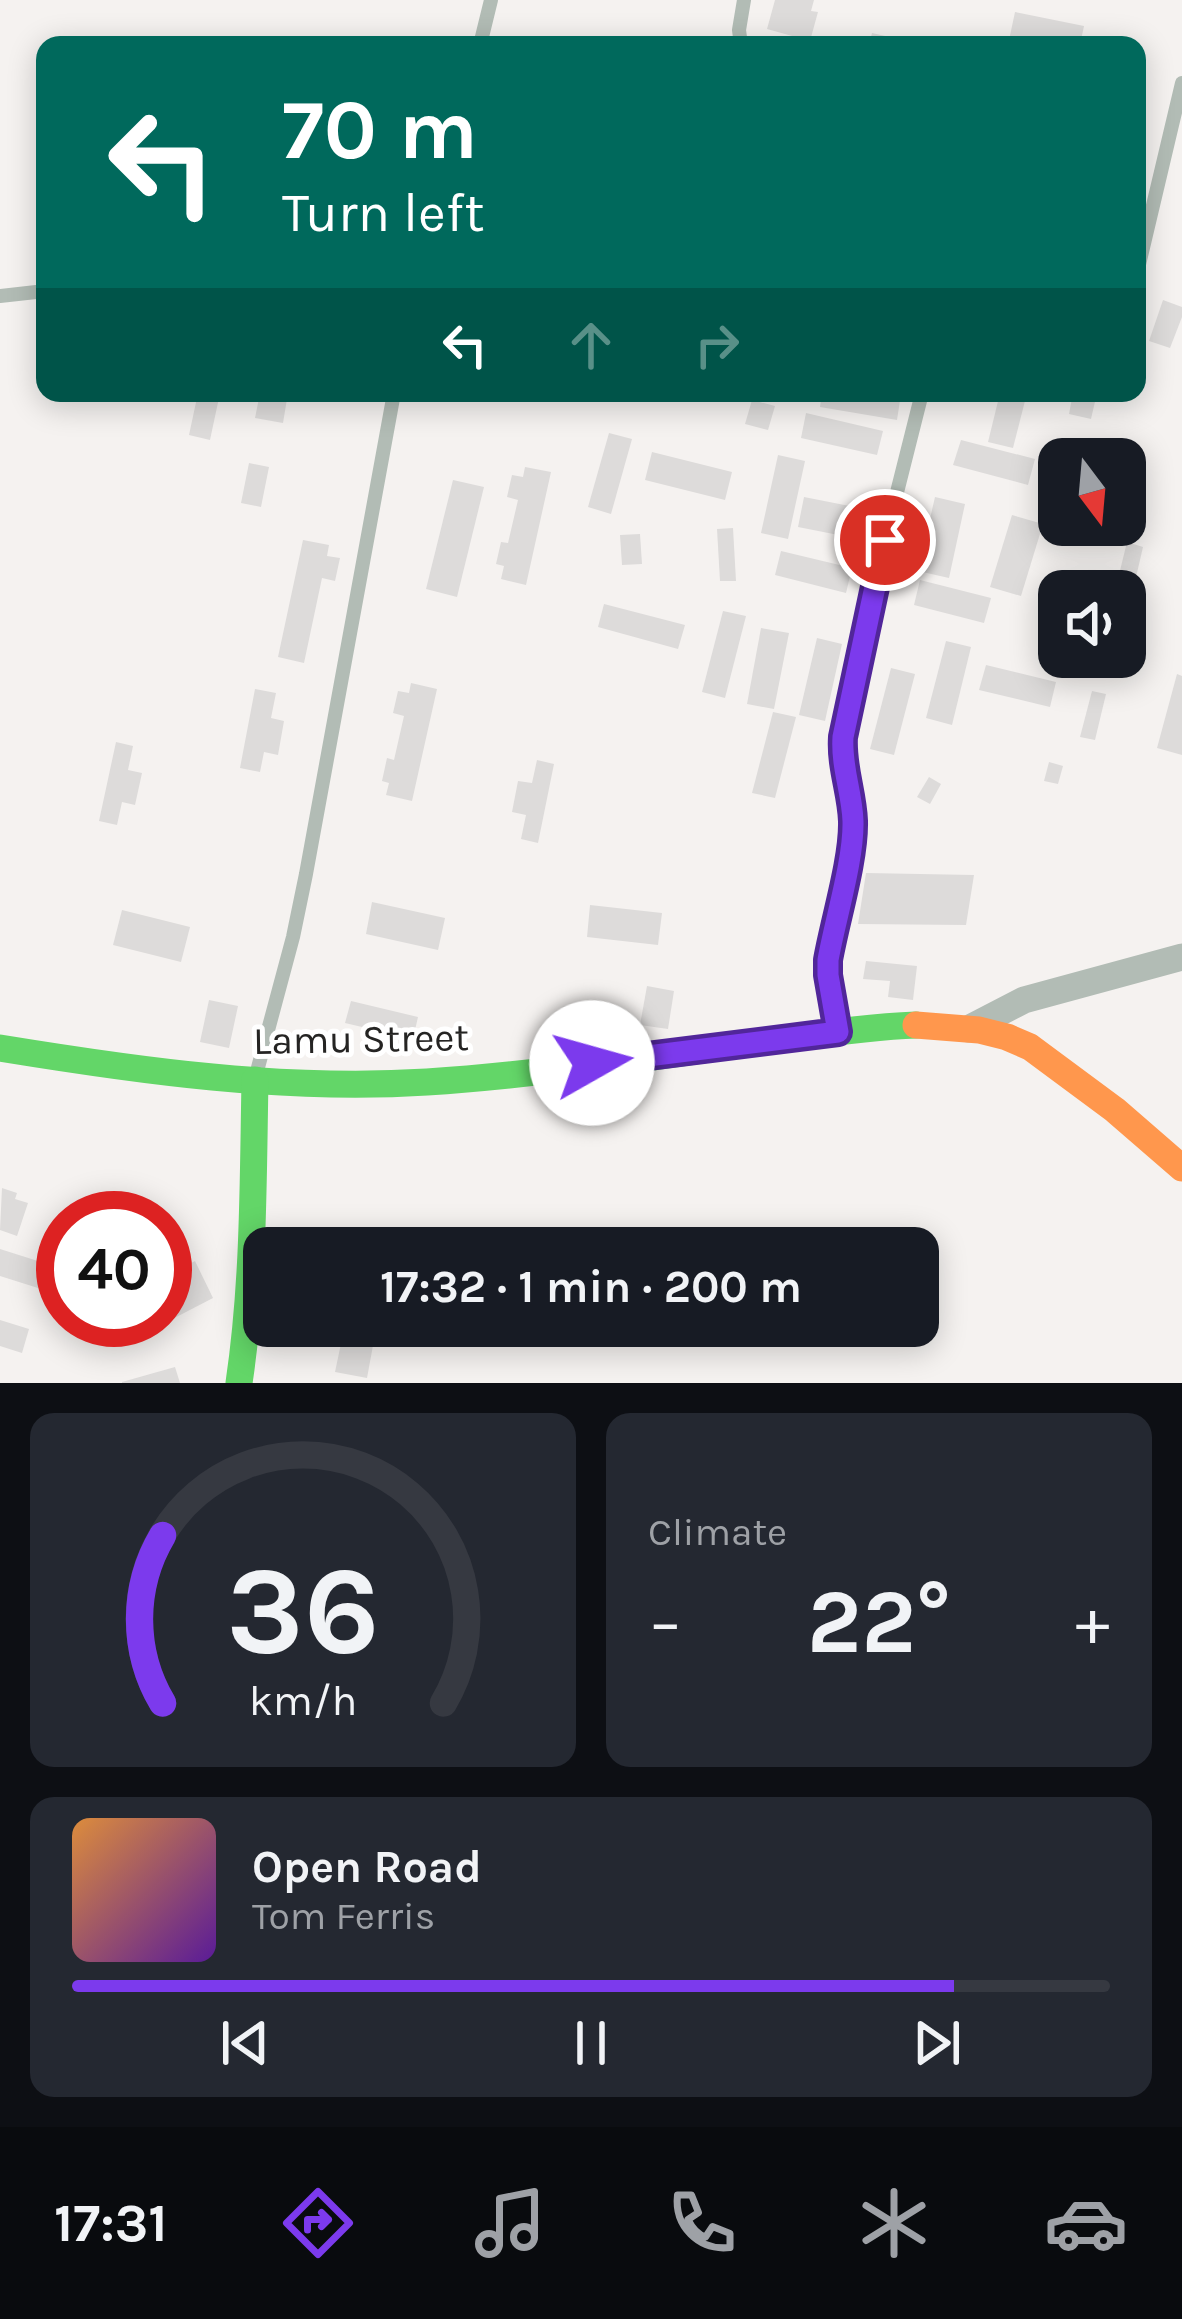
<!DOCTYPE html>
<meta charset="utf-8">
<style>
:root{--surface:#171b24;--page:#242831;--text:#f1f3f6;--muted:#9ea1a6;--line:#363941;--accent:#7c3aed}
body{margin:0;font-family:Karla,sans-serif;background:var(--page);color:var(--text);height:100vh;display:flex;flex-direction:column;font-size:45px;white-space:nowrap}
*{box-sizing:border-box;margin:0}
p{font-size:39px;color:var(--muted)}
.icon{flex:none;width:66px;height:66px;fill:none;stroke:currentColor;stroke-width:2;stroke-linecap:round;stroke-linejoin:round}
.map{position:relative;height:1383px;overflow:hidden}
.panel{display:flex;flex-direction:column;gap:30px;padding:30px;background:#0d0f14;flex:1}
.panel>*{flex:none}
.top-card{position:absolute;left:36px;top:36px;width:1110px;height:366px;border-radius:24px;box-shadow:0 6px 30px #0003;background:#00695c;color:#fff;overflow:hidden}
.needle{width:78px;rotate:164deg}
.controls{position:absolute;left:1038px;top:438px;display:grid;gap:24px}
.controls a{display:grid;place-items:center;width:108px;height:108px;border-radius:24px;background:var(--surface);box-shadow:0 6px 30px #0003;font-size:60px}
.speed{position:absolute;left:36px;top:1191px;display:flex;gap:24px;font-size:60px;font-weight:700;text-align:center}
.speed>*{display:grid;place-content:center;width:156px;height:156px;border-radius:50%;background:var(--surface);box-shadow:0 6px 30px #0003;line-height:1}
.speed .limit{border:18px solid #d22;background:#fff;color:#111}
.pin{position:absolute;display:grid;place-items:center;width:102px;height:102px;color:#fff;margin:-51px;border:6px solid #fff;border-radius:50%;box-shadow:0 3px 12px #0007}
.me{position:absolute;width:132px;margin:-66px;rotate:83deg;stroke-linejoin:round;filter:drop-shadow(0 0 9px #0008)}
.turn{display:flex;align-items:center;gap:42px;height:252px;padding:0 48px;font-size:54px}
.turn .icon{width:156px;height:156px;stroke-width:2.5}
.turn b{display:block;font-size:84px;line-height:102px}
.lanes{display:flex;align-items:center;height:114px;padding:0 48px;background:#0003;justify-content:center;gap:60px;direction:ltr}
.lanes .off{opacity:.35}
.big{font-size:90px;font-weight:700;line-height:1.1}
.panel .card{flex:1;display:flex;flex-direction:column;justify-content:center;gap:18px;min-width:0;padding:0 42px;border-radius:24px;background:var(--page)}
.panel .dial{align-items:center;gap:0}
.dial svg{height:312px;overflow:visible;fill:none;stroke:var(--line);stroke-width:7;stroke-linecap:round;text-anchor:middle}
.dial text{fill:var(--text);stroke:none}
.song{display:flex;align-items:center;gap:36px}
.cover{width:144px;height:144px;border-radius:18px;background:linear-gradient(135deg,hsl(30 70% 55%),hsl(270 70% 35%))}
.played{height:12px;border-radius:6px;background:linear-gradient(90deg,var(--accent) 85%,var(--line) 85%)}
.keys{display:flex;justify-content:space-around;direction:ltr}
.heat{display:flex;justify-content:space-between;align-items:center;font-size:66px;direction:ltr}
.panel .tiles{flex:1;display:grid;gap:30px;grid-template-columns:1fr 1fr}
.card:last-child{grid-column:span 2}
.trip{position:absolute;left:243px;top:1227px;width:696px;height:120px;border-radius:24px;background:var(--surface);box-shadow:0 6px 30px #0003;font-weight:700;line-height:120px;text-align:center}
.tabs{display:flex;height:192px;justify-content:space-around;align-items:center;background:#090b0e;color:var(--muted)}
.tabs .icon{width:84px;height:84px}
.tabs .on{color:var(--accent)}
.tabs b{font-size:54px;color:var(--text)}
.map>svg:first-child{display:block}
.building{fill:#dddbda}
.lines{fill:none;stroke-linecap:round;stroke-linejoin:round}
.lane{stroke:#b2bcb5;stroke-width:14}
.street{stroke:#b2bcb5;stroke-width:27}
.fast{stroke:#63d668;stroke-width:27}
.slow{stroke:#ff974d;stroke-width:27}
.route-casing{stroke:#51269a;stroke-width:30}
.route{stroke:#7c3aed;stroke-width:21}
.labels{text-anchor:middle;stroke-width:10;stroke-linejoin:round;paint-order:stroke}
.street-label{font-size:39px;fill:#252423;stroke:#fff}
</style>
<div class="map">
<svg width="1182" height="1383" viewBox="0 0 1182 1383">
<rect width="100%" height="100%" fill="#f5f2f0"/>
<g class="building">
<path d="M775,0H814L811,11L818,12L810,41L767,29Z"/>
<path d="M1015,12L1084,26L1080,45H1008Z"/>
<path d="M872,33L916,43V45H869Z"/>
<path d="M1163,300L1182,307V317L1170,348L1149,341Z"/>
<path d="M198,393H220L210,440L189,435Z"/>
<path d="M260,393H288L283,423L255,418Z"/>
<path d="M822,393L901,394L897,420L820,407Z"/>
<path d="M1000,393H1027L1013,448L988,442Z"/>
<path d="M1073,393H1097L1091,419L1069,414Z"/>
<path d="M752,400L775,406L768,430L745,424Z"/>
<path d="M806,413L883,431L877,455L801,438Z"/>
<path d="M609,433L632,439L611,514L588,507Z"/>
<path d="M961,440L1035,459L1028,485L953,465Z"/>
<path d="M652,452L732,472L725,500L645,480Z"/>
<path d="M778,455L805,461L788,539L761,533Z"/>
<path d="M249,463L269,467L261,507L241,503Z"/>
<path d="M525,467L551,472L526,585L501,579L504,566L496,564L501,542L508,543L518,500L507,497L512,475L523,477Z"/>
<path d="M453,480L484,487L457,597L426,589Z"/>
<path d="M804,497L880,512L874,542L798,527Z"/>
<path d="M935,497L965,504L949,578L918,571Z"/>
<path d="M1012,515L1043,524L1021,596L990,587Z"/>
<path d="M1073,525H1102L1096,543L1070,535Z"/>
<path d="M733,528L736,581H720L717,529Z"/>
<path d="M640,534L642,564L622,565L620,535Z"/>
<path d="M303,540L329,545L327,556L340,558L335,581L322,578L304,663L278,657Z"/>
<path d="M1127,542L1143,547L1130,603L1125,602V591H1115Z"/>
<path d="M781,551L852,568L846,593L775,575Z"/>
<path d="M920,580L991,598L984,623L914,605Z"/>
<path d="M604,604L685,625L678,649L598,627Z"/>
<path d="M1048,610L1059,613V640L1042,635Z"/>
<path d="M723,611L746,616L725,698L702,692Z"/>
<path d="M761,628L789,633L774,709L747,704Z"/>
<path d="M817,638L842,644L825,721L799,715Z"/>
<path d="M946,641L971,647L952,725L926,718Z"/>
<path d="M986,665L1056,682L1050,707L979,690Z"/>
<path d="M891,668L915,674L894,755L870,749Z"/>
<path d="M1177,674L1182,676V755L1157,748Z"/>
<path d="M411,683L437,689L412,801L386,795L389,783L382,781L387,758L394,760L404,716L393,713L398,691L409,693Z"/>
<path d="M255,689L276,693L271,718L284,721L278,755L264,752L260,772L240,768Z"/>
<path d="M1092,691L1106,694L1095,740L1080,737Z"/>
<path d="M773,712L796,717L775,798L752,793Z"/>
<path d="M116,742L133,746L128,770L142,773L135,805L122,802L117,825L99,821Z"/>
<path d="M537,760L554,764L538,843L521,839L526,815L512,812L518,781L532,783Z"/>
<path d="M1049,762L1063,766L1058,784L1044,781Z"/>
<path d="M929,777L941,784L930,804L917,797Z"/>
<path d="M866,873L974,875L966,925L858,924Z"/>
<path d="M372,902L445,918L438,950L366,934Z"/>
<path d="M590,905L662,913L658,945L587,937Z"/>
<path d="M122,910L190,927L181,962L113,945Z"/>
<path d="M866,961L917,966L913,1000L888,997L890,981L863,979Z"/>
<path d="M647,986L674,991L668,1029L640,1025Z"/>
<path d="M209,1000L238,1006L229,1048L200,1042Z"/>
<path d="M351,1001L418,1017L413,1039L345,1023Z"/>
<path d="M2,1188L17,1193L15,1199L28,1203L17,1236L0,1230Z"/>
<path d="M165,1244L178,1270L195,1261L213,1298L159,1326L156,1320H165Z"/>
<path d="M0,1249L63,1269L57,1294L0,1276Z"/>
<path d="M0,1320L29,1329L22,1353L0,1346Z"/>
<path d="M343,1334L374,1340L367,1378L335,1372Z"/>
<path d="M175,1367L180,1383H122V1382Z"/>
</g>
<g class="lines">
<g class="lane">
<path d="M480,45L491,0"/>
<path d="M741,45L739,30L744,0"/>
<path d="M1137,273L1182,83"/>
<path d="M0,296L45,291"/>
<path d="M837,1028C833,1007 826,984 828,962C831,915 854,869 853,822C853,793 841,767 843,737L885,540L922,393"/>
<path d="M256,1075L293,937L306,874L394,393"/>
</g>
<path class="street" d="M968,1029L1024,1000L1182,957"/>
<g class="fast">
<path d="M0,1048C141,1071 283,1091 427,1082C536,1075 645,1058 753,1043C808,1036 862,1027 916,1025"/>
<path d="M239,1383C254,1282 253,1182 255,1080"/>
</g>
<path class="slow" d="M916,1025L979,1030L1007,1037L1030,1047L1115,1110L1182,1168"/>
</g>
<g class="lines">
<g class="route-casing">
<path id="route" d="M592,1063L838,1032L828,975V960C835,920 854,860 853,821C852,792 841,767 843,737L885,540"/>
</g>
<use href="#route" class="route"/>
</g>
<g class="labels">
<g class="street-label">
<text transform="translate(361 1038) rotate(-1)" y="14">Lamu Street</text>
</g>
</g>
</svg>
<div class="controls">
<a><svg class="needle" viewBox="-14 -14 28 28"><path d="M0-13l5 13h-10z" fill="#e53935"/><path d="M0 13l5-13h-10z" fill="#9ea1a6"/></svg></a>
<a><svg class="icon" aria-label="sound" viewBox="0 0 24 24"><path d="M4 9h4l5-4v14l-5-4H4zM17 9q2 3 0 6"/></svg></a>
</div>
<div class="speed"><div class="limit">40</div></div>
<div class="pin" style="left:885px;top:540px;background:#d93025"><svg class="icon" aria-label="arrive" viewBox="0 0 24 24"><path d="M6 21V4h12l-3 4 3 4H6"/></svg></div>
<svg class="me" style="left:592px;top:1063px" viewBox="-20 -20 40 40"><circle r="19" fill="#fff"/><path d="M0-13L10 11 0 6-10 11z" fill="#7c3aed"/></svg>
<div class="trip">17:32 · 1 min · 200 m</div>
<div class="top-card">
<div class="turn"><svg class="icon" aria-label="left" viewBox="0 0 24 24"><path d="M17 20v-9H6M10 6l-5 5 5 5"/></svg><div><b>70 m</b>Turn left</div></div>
<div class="lanes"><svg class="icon" aria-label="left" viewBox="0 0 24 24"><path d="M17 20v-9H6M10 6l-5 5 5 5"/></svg><svg class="icon off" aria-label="ahead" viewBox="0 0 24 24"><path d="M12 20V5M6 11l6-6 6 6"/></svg><svg class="icon off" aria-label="right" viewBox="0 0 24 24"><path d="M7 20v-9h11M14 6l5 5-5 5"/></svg></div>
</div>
</div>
<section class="panel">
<div class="tiles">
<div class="card dial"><svg viewBox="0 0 100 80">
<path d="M14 69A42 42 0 1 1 86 69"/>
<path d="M14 69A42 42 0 0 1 14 26" stroke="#7c3aed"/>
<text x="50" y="56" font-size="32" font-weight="700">36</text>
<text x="50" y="72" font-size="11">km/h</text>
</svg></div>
<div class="card"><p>Climate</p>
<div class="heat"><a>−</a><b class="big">22°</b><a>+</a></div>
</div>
<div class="card">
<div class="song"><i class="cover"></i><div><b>Open Road</b><p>Tom Ferris</p></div></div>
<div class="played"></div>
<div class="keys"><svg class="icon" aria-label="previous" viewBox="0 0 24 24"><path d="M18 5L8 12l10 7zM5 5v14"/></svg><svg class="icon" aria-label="pause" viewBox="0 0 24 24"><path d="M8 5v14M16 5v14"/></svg><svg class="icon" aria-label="next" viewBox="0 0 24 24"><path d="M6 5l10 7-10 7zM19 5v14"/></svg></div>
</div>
</div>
</section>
<nav class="tabs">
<b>17:31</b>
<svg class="icon on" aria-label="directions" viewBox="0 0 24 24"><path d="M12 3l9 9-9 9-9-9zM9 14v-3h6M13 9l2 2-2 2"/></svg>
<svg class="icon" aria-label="music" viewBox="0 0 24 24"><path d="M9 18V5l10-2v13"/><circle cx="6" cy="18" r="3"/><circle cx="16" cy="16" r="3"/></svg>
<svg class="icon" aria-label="phone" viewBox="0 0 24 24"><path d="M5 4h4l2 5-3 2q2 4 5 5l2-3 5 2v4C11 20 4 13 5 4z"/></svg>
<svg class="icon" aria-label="climate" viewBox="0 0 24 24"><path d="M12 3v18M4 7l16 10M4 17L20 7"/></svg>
<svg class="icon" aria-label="car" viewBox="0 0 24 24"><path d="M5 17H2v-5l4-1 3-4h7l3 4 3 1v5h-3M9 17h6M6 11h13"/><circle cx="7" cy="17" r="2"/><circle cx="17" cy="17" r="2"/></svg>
</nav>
